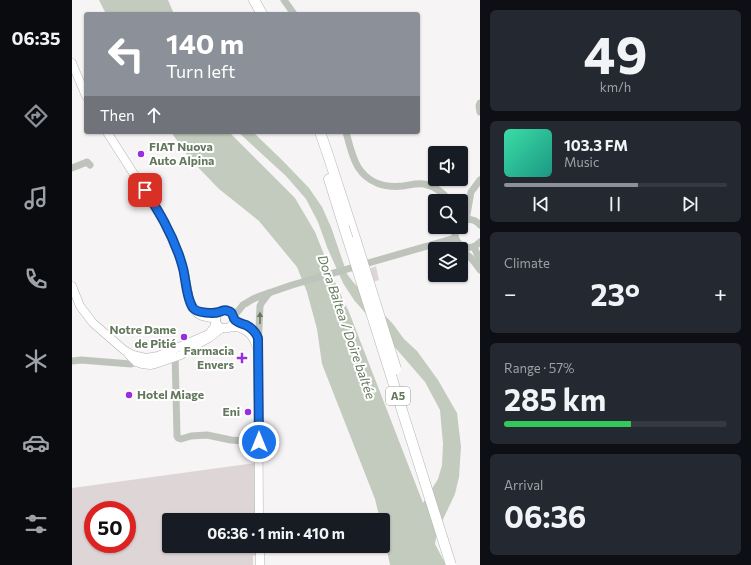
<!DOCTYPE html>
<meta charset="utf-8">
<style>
:root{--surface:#171b24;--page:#242831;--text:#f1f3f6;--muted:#9ea1a6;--line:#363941;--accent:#8c9099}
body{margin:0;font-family:Commissioner,sans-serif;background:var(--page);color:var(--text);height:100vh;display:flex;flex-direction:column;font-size:15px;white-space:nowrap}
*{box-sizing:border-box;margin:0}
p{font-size:13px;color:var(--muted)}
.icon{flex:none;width:22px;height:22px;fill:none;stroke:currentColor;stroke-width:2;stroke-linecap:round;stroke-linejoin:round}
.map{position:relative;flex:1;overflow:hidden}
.details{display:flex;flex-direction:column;gap:10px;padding:10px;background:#0d0f14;width:271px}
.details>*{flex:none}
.top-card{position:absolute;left:12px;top:12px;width:336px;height:122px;border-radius:4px;box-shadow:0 1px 3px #0004;background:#8c9099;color:#fff;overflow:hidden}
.tools{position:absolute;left:356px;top:146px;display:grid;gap:8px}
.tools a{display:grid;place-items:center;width:40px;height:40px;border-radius:4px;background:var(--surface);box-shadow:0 1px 3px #0004;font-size:20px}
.speed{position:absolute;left:12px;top:501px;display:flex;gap:8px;font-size:20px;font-weight:700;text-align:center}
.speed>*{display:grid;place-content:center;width:52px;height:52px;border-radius:50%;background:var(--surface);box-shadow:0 1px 3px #0004;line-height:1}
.speed .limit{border:6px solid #d22;background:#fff;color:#111}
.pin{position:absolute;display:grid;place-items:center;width:34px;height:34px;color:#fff;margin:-17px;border-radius:8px;box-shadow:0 2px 6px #0006}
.me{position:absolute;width:44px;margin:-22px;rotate:0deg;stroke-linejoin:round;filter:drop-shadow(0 0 3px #0008)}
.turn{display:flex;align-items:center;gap:14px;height:84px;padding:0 16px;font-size:18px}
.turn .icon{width:52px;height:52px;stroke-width:2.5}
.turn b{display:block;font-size:28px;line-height:34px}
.then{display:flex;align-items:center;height:38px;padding:0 16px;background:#0003;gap:8px;font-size:15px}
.big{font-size:30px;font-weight:700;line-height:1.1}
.details .widget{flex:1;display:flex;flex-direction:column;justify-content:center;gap:6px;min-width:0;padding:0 14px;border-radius:6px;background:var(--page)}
.details .dial{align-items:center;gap:0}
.dial b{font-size:52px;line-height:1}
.song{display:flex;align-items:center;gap:12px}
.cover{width:48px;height:48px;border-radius:6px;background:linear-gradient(135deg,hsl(160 70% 55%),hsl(170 70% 35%))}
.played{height:4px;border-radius:2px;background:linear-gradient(90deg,var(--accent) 60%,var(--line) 60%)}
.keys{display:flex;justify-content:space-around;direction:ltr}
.heat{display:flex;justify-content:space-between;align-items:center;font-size:22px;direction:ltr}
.charge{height:6px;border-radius:3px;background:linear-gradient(90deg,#34c759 57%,var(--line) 0)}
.trip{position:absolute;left:90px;top:513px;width:228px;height:40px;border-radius:4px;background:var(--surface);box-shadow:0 1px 3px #0004;font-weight:700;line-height:40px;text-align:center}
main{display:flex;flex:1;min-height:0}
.tab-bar{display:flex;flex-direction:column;width:72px;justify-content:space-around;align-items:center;background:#090b0e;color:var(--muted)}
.tab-bar .icon{width:28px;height:28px}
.tab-bar .selected{color:var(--accent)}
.tab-bar b{font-size:18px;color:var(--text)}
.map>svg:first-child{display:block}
.green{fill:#ded6d6;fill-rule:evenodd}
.water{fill:#c2cbbd}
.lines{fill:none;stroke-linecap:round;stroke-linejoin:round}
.major-casing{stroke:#b0b7ae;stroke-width:9}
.highway-casing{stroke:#b1b8b0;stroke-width:11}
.minor{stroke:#bec4bc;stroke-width:7}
.major{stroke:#fff;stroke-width:8}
.highway{stroke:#fff;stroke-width:10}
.highway-bridge-casing{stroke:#b1b8b0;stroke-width:11;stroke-linecap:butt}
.highway-bridge{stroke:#fff;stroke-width:10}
.oneway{fill:#64785e}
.route-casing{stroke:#114b97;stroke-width:10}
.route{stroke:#1a73e8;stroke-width:7}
.poi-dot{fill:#982edd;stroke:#fff;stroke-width:1.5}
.labels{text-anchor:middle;stroke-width:4;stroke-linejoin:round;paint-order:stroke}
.shield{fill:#fff;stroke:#92a08e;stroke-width:1}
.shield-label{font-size:11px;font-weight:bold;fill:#64785e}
.poi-label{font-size:12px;font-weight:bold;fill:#64785e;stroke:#fff;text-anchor:end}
.water-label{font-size:13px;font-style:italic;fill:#68795e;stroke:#fff}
</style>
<main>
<nav class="tab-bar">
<b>06:35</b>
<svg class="icon selected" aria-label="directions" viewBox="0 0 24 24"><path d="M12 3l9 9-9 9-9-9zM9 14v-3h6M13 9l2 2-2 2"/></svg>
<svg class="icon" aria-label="music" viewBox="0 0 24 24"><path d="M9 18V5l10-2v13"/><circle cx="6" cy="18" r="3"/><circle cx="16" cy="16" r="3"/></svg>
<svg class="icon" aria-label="phone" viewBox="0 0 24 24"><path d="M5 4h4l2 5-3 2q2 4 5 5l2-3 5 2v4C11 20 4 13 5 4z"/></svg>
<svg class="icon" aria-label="climate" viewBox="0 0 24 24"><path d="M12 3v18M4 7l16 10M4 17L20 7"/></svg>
<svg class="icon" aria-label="car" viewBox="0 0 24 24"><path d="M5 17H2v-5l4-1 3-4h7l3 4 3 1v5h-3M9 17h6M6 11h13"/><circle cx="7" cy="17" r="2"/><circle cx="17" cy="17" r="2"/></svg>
<svg class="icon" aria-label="filters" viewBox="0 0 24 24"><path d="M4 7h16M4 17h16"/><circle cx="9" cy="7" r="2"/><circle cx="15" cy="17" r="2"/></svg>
</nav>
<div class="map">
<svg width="408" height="565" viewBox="0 0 408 565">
<rect width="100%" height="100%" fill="#f7f4f6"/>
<g class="green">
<path d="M304,266L307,280L301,282L297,269Z"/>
<path d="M183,463L184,520H97V546H184V555L181,556V565H0V488ZM21,510H55V544H21Z"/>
</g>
<g class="water">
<path d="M27,0H96L102,14H34Z"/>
<path d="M99,132H157L223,198L243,232L265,287L277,312L351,503L366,479L370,465L371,444L368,410L353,382L282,300L271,283L255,247L246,222L234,199L214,176L166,132H181L211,161L237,188L250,207L259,227L270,259L275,274L282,283L321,324L332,339L345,351L366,380L385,413L389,447L387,477L383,494L365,532L363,544L374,565H318L311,531V520H308L303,499L250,364L245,329L235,292L225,267L187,221L147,189L118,159Z"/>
</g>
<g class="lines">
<g class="major-casing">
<g id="major">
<path d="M0,63L14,96"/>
<path d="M35,132L93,223L107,256L112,271L117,298L121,308L126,314L130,316L144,319"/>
<path d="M0,286L8,306L21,323L52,350L59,354L65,356L74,358L86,356L137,334L142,327L144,321"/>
<path d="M143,312C148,312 151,309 156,311C166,314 163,324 156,328"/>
<path d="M147,312C145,314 143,317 144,320C145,331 155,328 162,327C166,327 171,329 174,331C181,334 183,343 186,350L187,520"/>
<path d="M57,355L64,362L70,364L78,365L83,364L109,355L126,344L137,338L150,328"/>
<path d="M188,546V565"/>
</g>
</g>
<g class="highway-casing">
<g id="highway">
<path d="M182,0L190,14"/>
<path d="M248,132L256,155L284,241"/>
<path d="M257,179L272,227"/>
</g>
</g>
<g class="minor">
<path d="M212,0L222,14"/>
<path d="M408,103L407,106L408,112"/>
<path d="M274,132C277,143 280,157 286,167C296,183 313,188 331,186C338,185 345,183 352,184C362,186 372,193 377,201"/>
<path d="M0,168L15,162L18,165"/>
<path d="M394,220L399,192L408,180"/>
<path d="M389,222C396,218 403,219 408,225"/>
<path d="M384,227C378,243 396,255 408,242"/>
<path d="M402,247L408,260"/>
<path d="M368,249L381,248L383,249"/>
<path d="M389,251C398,255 403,262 408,270"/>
<path d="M162,316L171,305L181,299L188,296L220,285L383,238"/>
<path d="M186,349L188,306L190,302L197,293"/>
<path d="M103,353L105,436L106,438L109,439L119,436L135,435L159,440L187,442"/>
<path d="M0,361L9,360L59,364L64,362"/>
</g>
<use href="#major" class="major"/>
<use href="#highway" class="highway"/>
<g class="highway-bridge-casing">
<g id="highway-bridge">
<path d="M272,227L379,565"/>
<path d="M284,241L324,369"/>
</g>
</g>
<use href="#highway-bridge" class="highway-bridge"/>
</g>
<defs><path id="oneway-solid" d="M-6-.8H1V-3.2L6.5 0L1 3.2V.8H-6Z"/></defs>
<use class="oneway" href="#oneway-solid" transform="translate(188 318) rotate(-90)"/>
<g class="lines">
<g class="route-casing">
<path id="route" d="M73,190C87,212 98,230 107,255C109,261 111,267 112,273C114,283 115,300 121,308C125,313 142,314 147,312C151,311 152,309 156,311C162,312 160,317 163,320C166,323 171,324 174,325C180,328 184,333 186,338L187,442"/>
</g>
<use href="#route" class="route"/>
</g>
<g class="poi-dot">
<circle cx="69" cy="154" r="4"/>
<circle cx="112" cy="337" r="4"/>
<path d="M168 352h4v4h4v4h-4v4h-4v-4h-4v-4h4z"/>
<circle cx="57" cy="395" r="4"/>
<circle cx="176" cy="412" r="4"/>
</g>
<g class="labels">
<rect class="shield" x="314" y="387" width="24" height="18" rx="3"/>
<g class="shield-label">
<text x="326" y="400">A5</text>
</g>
<g class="poi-label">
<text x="77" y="151" text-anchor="start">FIAT Nuova<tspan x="77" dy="14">Auto Alpina</tspan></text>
<text x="104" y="334">Notre Dame<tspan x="104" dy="14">de Pitié</tspan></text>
<text x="162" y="355">Farmacia<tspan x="162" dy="14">Envers</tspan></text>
<text x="65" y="399" text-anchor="start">Hotel Miage</text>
<text x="168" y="416">Eni</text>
</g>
<g class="water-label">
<text transform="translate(275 327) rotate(71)" y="5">Dora Baltea / Doire baltée</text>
</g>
</g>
</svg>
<div class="tools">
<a><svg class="icon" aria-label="sound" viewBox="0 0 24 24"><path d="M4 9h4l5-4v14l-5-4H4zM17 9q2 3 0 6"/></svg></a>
<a><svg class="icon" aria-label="search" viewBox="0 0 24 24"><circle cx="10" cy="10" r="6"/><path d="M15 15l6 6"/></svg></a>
<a><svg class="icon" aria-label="layers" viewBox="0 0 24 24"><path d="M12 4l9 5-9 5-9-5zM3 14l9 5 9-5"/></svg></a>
</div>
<div class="speed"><div class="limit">50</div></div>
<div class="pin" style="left:73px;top:190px;background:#d93025"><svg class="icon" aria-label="arrive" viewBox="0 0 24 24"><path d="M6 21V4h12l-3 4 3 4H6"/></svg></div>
<svg class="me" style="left:187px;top:442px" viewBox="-20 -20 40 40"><circle r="17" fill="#1a73e8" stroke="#fff" stroke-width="3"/><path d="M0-11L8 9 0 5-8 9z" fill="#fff"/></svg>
<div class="trip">06:36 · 1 min · 410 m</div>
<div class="top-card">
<div class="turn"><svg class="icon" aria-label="left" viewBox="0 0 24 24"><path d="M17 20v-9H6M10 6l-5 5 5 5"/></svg><div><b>140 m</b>Turn left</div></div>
<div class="then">Then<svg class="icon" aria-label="ahead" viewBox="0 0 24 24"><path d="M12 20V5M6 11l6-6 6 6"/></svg></div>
</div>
</div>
<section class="details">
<div class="widget dial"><b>49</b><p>km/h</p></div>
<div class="widget">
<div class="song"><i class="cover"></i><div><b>103.3 FM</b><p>Music</p></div></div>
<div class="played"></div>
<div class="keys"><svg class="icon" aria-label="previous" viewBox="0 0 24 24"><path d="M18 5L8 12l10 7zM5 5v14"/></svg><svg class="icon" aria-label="pause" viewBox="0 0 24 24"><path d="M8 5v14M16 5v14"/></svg><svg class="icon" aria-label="next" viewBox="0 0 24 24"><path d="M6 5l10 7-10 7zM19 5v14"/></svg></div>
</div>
<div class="widget"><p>Climate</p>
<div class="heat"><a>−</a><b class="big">23°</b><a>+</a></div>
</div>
<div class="widget"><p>Range · 57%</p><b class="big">285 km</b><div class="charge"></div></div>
<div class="widget"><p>Arrival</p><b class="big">06:36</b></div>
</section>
</main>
